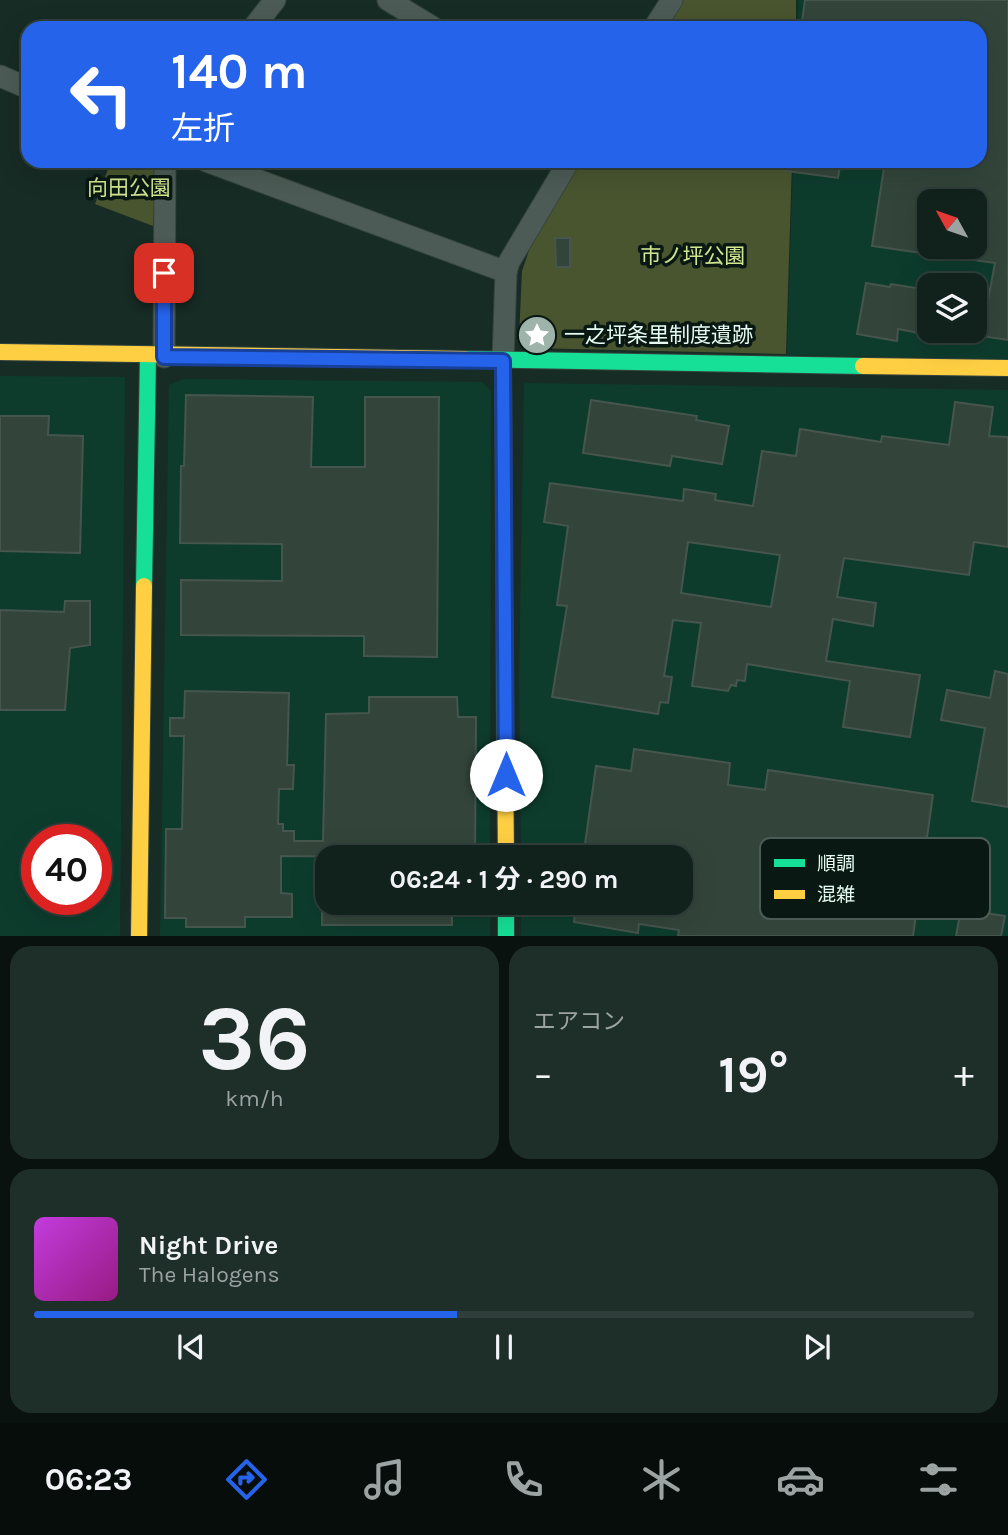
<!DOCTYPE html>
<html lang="ja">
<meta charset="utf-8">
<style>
:root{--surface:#11211c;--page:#1e2e29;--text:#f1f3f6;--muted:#9ca3a3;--line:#303e3b;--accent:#2563eb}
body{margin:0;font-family:Karla,"Noto Sans JP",sans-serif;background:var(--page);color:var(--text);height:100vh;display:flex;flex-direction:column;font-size:26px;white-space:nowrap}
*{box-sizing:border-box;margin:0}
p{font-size:23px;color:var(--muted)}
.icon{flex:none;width:38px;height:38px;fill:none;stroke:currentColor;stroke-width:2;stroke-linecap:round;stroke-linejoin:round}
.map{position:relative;height:936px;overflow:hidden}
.details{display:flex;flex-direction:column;gap:10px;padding:10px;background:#09120f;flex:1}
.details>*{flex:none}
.top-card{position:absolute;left:21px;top:21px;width:966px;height:147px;border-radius:21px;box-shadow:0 7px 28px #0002,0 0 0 2px var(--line);background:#2563eb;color:#fff;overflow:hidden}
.needle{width:46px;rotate:310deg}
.fabs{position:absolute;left:917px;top:189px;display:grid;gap:14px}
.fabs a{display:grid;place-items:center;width:70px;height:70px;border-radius:14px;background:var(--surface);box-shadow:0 7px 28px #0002,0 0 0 2px var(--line);font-size:35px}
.speed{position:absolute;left:21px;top:824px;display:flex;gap:14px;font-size:35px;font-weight:700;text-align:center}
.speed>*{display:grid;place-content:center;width:91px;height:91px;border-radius:50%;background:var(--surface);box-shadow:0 7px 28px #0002,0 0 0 2px var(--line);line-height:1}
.speed .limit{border:10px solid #d22;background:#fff;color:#111}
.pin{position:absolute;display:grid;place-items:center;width:60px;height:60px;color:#fff;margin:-30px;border-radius:14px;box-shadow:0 4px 10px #0006}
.me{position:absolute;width:77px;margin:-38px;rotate:0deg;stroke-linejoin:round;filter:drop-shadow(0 0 5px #0008)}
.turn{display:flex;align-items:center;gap:24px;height:147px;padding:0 35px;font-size:32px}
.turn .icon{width:91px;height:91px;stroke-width:2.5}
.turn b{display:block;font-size:49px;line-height:60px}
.big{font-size:52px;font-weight:700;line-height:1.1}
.details .card{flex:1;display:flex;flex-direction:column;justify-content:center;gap:10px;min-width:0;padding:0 24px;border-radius:21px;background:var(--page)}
.details .dial{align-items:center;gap:0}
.dial b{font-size:91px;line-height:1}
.song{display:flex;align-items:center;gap:21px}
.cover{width:84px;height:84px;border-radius:10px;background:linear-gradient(135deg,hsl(290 70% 55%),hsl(310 70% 35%))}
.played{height:7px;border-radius:4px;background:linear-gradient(90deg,var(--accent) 45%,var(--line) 45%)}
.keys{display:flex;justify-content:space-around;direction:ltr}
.heat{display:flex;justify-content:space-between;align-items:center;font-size:38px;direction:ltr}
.details .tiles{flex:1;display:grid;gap:10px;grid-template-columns:1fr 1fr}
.card:last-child{grid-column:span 2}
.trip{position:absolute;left:315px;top:845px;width:378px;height:70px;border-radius:21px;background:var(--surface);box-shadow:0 7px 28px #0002,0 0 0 2px var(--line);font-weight:700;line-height:70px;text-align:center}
.dock{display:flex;height:112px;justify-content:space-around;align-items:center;background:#070d0b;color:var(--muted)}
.dock .icon{width:49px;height:49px}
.dock .active{color:var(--accent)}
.dock b{font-size:32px;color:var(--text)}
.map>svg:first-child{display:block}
.built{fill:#0d3c2d;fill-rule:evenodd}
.green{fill:#49552f}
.building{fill:#33453b;stroke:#46554d;stroke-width:2;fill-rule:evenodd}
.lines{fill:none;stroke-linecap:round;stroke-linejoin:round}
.street-casing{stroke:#36463f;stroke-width:23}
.fast-casing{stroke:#36463f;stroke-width:18}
.slow-casing{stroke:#36463f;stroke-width:18}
.street{stroke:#4c5b55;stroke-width:21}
.fast{stroke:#16e098;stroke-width:16}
.slow{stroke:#ffcf43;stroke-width:16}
.route-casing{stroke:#184099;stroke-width:18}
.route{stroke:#2563eb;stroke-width:12}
.labels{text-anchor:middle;stroke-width:7;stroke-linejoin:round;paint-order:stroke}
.park-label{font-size:21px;fill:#d1e58f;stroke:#091813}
.poi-label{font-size:21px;fill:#e6fbf2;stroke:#091813;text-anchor:start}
.key{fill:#091813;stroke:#4b5c56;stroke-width:2}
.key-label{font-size:19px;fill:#e6fbf2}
</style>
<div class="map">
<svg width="1008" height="937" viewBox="0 0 1008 937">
<rect width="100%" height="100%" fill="#172c25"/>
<g class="built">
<path d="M798,0H1008V359L787,355L793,161H980V28H797ZM929,201H975V247H929ZM929,285H975V331H929Z"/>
<path d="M0,376L125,377L120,936L0,937ZM37,840H96V900H37Z"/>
<path d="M183,379L482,382L491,391L490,857L327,858V903H490V936L160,937L169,385Z"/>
<path d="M524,383L1008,390V936H521V903H681V858H521L519,680Z"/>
</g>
<g class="green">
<path d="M678,0H796V28H660Z"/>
<path d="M111,161H156L153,226L95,204Z"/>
<path d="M579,161H792L786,354L530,348L519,338L522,271L535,233Z"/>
</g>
<g class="building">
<path d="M805,0H1008V340L975,335V298L988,300L995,263L945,256V247H975V201H929V254L872,246L885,161H980V28H801Z"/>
<path d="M787,161H841L838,178L786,171Z"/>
<path d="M555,238H570V267H556Z"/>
<path d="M866,283L890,287L891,284L929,290V335L898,329L897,341L857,334Z"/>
<path d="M186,395L313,397L311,467H365V397H439L437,657L364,656V636L181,635V580L282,581V544L180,543L181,466H184Z"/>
<path d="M591,400L697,416L696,420L729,426L722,464L672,456L670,466L583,453Z"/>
<path d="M955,402L993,407L989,436L1008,437V547L974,542L969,575L844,558L837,597L876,603L873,626L833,619L826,661L920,675L910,737L843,727L850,681L747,664L745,681L737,680L736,686L731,685L728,691L692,686L701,623L673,620L664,676L672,677L668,703L660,702L658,714L552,697L567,606L557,605L568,526L544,522L550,483L683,501L684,489L716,494L715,500L753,506L762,451L796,456L800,429L881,442L882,436L949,445ZM688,542L780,555L771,607L681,593Z"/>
<path d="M0,416H49L48,435L83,436L80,553L0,551Z"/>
<path d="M65,601H90V645L70,648L65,710H0V610L64,612Z"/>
<path d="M995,671L1008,674V807L972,801L985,728L941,720L947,690L990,698Z"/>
<path d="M185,691L289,693L287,765H294L293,789H279L278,824H283V831H294V841H323L326,714L369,713V697H457L458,717H476L475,858L281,856V893L292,894V917H245V927H186V918H165L166,829H182L184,736H170V718H184Z"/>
<path d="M634,749L730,763L728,785L765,790L768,770L933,795L913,936H678L679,930L639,924L638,933L574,922L576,903H681V858H583L596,766L631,771Z"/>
<rect x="322" y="903" width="130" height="22"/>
<path d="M961,909L1005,916L1001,936H956Z"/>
</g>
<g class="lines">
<g class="street-casing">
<g id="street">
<path d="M388,0L434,28"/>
<path d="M253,28L275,0"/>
<path d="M654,28L672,0"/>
<path d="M0,76L28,88"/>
<path d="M206,161L506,272L503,361"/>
<path d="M506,272L509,262L569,161"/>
<path d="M164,357L165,161"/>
</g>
</g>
<g class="fast-casing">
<g id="fast">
<path d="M465,359L863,366"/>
<path d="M503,361L505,755"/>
<path d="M144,586L148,356"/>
<path d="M506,903V937"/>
</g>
</g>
<g class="slow-casing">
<g id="slow">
<path d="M0,352L465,359"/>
<path d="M863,366L1008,368"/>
<path d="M505,755L506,858"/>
<path d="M139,937L144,586"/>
</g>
</g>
<use href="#street" class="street"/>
<use href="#fast" class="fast"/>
<use href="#slow" class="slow"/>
</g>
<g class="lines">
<g class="route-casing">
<path id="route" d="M164,273V357L503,361L506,775"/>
</g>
<use href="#route" class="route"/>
</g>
<defs>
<g id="sight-disc" transform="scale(2.0125)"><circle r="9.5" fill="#9eb3aa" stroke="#091813"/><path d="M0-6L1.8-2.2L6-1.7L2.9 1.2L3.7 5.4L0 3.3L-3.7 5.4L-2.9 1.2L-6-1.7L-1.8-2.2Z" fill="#fff"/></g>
</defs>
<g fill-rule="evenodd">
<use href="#sight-disc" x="537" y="335"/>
</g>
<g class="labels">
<g class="park-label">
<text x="129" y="195">向田公園</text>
<text x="693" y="263">市ノ坪公園</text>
</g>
<g class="poi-label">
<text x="564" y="342">一之坪条里制度遺跡</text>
</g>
</g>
<rect x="760" y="838" width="230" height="81" rx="10" class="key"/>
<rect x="774" y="859" width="31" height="8" fill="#16e098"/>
<rect x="774" y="890" width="31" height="9" fill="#ffcf43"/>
<g class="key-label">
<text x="817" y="870">順調</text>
<text x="817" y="901">混雑</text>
</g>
</svg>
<div class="fabs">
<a><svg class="needle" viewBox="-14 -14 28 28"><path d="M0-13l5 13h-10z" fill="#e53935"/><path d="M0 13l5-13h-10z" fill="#9ca3a3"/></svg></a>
<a><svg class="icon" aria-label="layers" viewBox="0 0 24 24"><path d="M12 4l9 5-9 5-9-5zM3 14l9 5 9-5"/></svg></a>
</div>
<div class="speed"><div class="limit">40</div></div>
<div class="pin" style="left:164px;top:273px;background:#d93025"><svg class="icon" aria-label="arrive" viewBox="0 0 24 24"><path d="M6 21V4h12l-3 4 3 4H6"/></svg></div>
<svg class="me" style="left:506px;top:775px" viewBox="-20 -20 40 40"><circle r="19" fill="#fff"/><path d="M0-13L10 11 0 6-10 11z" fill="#2563eb"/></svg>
<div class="trip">06:24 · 1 分 · 290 m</div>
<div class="top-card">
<div class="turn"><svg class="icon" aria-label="left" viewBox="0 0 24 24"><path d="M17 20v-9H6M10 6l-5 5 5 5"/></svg><div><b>140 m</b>左折</div></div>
</div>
</div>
<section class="details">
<div class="tiles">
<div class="card dial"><b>36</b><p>km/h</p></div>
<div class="card"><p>エアコン</p>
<div class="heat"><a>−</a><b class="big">19°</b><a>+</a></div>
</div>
<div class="card">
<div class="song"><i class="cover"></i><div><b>Night Drive</b><p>The Halogens</p></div></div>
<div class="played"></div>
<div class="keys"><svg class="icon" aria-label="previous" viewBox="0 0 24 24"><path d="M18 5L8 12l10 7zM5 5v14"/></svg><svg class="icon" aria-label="pause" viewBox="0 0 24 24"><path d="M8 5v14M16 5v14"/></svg><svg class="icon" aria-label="next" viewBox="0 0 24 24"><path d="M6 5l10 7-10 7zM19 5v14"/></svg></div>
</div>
</div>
</section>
<nav class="dock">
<b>06:23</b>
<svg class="icon active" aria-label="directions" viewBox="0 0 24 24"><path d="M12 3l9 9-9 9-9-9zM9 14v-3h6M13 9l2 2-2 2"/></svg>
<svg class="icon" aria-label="music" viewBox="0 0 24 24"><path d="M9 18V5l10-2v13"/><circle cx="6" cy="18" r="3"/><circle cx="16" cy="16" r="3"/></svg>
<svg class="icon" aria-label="phone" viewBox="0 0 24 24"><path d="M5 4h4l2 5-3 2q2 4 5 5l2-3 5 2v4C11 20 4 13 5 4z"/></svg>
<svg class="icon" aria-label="climate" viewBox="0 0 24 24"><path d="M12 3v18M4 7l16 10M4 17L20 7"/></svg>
<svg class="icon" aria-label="car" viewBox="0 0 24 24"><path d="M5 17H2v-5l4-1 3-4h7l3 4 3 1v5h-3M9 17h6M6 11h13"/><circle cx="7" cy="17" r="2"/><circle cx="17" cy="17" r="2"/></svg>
<svg class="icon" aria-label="filters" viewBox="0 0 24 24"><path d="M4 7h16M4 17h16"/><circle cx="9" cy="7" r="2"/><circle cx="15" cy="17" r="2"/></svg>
</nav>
